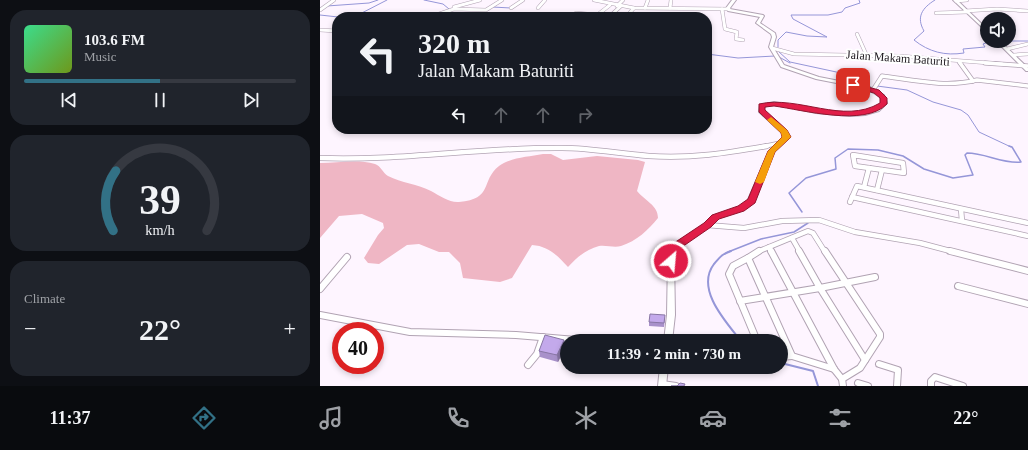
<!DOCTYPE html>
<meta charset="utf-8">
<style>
:root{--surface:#171b24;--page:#20242c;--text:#f1f3f6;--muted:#9ea1a6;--line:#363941;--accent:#327186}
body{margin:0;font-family:"Times New Roman",serif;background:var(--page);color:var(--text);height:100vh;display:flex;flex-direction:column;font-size:15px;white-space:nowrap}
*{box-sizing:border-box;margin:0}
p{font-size:13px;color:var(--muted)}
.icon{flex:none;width:22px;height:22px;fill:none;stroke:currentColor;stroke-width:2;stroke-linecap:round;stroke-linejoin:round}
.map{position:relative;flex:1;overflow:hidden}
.drawer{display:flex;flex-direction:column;gap:10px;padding:10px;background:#0d0f14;width:320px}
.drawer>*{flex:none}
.guide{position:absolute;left:12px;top:12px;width:380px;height:122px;border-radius:16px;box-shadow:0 2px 6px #0003;background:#171b24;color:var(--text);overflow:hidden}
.fabs{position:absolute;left:660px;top:12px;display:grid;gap:8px}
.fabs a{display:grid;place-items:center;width:36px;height:36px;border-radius:50%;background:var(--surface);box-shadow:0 2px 6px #0003;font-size:20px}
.speed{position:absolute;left:12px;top:322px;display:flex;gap:8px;font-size:20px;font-weight:700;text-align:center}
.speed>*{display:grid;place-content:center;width:52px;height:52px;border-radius:50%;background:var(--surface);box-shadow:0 2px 6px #0003;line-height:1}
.speed .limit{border:6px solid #d22;background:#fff;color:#111}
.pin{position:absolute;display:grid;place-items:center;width:34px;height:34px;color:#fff;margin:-17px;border-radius:8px;box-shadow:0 2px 6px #0006}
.me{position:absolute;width:44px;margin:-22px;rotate:27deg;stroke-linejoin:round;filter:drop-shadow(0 0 3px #0008)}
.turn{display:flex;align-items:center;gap:14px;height:84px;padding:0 20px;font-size:18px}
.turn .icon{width:52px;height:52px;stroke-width:2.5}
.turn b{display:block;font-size:28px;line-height:34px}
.lanes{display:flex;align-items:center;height:38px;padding:0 20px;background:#0003;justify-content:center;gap:20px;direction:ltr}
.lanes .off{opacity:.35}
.big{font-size:30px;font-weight:700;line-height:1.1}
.drawer .tile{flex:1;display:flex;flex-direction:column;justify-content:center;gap:6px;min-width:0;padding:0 14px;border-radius:16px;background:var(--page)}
.drawer .dial{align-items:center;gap:0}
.dial svg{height:104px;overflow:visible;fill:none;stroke:var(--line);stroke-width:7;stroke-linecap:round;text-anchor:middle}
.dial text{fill:var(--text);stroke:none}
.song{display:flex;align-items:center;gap:12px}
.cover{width:48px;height:48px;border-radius:6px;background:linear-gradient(135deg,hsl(150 70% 55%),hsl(80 70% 35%))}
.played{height:4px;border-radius:2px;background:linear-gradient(90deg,var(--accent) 50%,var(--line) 50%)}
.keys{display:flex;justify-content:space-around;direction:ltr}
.heat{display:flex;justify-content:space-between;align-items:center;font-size:22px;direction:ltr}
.trip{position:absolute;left:240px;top:334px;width:228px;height:40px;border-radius:20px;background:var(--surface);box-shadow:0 2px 6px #0003;font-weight:700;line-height:40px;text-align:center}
.tabs{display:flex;height:64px;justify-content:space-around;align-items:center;background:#090b0e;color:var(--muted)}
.tabs .icon{width:28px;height:28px}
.tabs .on{color:var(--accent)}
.tabs b{font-size:18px;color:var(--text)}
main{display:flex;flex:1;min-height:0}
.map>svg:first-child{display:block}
.green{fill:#efb6c4}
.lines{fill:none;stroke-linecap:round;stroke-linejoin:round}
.stream-far2{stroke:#9596d8;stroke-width:1}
.stream-far1{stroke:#9596d8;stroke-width:1.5}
.stream{stroke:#9596d8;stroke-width:2}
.street-far3-casing{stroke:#b1a3b3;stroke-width:4}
.street-far2-casing{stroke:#b1a3b3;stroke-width:5}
.street-far1-casing{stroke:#b1a3b3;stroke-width:6}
.street-casing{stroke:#b1a3b3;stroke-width:8}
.secondary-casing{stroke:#b1a3b3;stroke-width:2}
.street-far3{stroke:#fff;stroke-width:3}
.street-far2{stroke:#fff;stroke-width:3.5}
.street-far1{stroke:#fff;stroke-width:4.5}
.street{stroke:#fff;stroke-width:6}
.secondary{fill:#fff;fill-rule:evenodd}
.wall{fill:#a891ca}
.shaded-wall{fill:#8876a4}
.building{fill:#c3a9eb;stroke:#8876a4}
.route{fill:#e11d48;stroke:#92132f}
.slow{fill:#f59e0b}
.labels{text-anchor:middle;stroke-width:4;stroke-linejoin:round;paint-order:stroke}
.far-street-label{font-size:12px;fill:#1e191f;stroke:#fff}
</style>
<main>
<section class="drawer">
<div class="tile">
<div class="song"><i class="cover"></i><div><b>103.6 FM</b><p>Music</p></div></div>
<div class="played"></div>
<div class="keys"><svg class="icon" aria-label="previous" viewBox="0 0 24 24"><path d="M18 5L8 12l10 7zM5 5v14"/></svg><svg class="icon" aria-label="pause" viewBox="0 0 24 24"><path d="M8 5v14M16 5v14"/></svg><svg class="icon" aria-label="next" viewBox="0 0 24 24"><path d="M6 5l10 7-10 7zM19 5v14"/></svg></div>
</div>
<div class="tile dial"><svg viewBox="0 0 100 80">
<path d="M14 69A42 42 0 1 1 86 69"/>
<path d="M14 69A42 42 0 0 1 16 23" stroke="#327186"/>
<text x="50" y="56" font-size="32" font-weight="700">39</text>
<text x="50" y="72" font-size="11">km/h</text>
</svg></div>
<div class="tile"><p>Climate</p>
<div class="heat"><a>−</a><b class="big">22°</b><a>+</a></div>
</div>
</section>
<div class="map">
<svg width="708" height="386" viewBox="0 0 708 386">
<rect width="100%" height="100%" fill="#fef5ff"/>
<path class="green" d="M223,154H231L243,160L277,156L318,160L325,162L317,191C325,201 338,205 338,218C328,230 317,241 301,246C294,248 287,245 279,246C267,249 257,257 248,267C237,255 228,246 212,245L192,278L180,282L143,278L140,263L129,252H119L99,244L87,245L59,264L48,263L44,258L58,235L64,228L63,223L42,214L19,216L0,238V163C17,163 38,159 55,164C61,166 63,173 68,176C81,183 98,184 111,191C120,196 130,203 139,202C174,199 160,181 179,166C192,157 208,157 223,154Z"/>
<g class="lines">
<g class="stream-far2">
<path d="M104,0L123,4L129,9"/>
<path d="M615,0C602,8 596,17 604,31L594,40C609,52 625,56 644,53L643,49L665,47L663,44L671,41"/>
<path d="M7,6L49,3L58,0"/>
<path d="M172,7L191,8"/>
<path d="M0,15L18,17"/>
<path d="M34,17L67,0"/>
<path d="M680,41H708"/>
<path d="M458,47V40L466,32L487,36L507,37L473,19L471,15H508L522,12L525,8L540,3L539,0"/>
<path d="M458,51L470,62L521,73L549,84"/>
<path d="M387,54L418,58L455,56"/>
<path d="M459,57L470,63"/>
<path d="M557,86L587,90L613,102L641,110L648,115L659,132L691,147"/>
</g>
<g class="stream-far1">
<path d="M482,212L469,193L486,178L516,169L515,158L528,149L558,150L583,156L604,169L633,178L653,175L645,155L647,153C666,153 682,164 701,162L692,147L689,146"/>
<path d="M408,252L441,239L474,232L488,223"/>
</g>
<g class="stream">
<path d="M411,251C402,254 400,257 394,264C375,289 406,322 421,341"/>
<path d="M461,363L493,371L498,386"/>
</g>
<g class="street-far3-casing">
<g id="street-far3">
<path d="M274,0L314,8L409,9"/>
<path d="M636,1L647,0"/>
<path d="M297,6L303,0"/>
<path d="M134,7L160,0"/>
<path d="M191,8L203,0"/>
<path d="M218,8L225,0"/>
<path d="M325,8L328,0"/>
<path d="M350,8L351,0"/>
<path d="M402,9L405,29L417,32L416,39L423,40"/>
<path d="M0,10L14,0"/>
<path d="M645,11L677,9L708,11"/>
<path d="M256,13L278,15"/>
<path d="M616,13L647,12"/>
<path d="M276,16L290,5"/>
<path d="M110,17L134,9L166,10L182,0"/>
<path d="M289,17L301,6"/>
<path d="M306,17L314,8"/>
<path d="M0,30L17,31"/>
<path d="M537,34L546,54"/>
<path d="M452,48L474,54L579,56L682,64"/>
<path d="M687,49L708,44"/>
<path d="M694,55L708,54"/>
<path d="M639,62L641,64"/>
</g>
</g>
<g class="street-far2-casing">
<g id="street-far2">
<path d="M640,63L653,81"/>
<path d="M665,63L708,66"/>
<path d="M553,90L562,76C593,80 626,88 657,80L708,86"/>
<path d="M441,147L460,143"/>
</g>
</g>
<g class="street-far1-casing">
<g id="street-far1">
<path d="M533,155L583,163L584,173L535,166Z"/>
<path d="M0,158C81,161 161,147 242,148C272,148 300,154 329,156C370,159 407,153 447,146"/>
<path d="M544,187L549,168"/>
<path d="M557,190L562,170"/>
<path d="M532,197L708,236"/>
<path d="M530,202L537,186L708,223"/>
<path d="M641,209L642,221"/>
<path d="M387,225L424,228L462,221L499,220L535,232L600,243L634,252"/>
<path d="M472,238L480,252"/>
<path d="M449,247L451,252"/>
<path d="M437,252L488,231L493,233L505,252"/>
</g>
</g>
<g class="street-casing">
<g id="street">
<path d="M439,251L428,258L472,356L514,369"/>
<path d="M451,251L514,369L522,379L523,386"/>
<path d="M505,251L560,334V337L540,368L522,379"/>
<path d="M630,251L708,271"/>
<path d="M428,258L413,266L409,274L437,341"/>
<path d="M638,286L708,304"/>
<path d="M0,289L27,257"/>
<path d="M420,301L500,288L479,251"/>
<path d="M0,315L90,332L196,335L268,341"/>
<path d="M461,357L472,356"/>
<path d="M545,360L500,288L555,277"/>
<path d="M559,364L578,370L577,386"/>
<path d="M208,365L217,354L223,337"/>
<path d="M538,383L548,386"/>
<path d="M342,384L356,386"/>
<path d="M611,386V381L615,377L643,386"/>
</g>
</g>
<g class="secondary-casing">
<g id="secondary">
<path d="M412,0H416L410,8V9L443,15L444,16L440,23L455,33L456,37L453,47L464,65L499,77L550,87L564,95L567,103L559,111L545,115L530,116L496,113L454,104L444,107L443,111L466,131L470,137L454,152L432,204L423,210L397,218L389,226L360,247L354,257L355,315L352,341H344L347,315L348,257L356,243L385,224L393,216L419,208L427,202L449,151L464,137L462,133L439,112V111L440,105L454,102L496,110L530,113L544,112L555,109L563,103L560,97L547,89L496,79L461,67L449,47L452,37L451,34L436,23L440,17L408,11L406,8Z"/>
<path d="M633,0H637L667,29V32Z"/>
<path d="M676,41H680L708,68V71H706Z"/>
<path d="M340,367H348L346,386H338Z"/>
</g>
</g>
<use href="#street-far3" class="street-far3"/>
<use href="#street-far2" class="street-far2"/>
<use href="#street-far1" class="street-far1"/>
<use href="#street" class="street"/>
<use href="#secondary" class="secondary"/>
</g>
<g class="wall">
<path d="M345,319L344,327L329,326V322Z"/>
<path d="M244,340L246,346L238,362L220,357L219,351Z"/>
</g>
<path class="shaded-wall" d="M244,340L246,346L238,362L237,355Z"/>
<g class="building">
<path d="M330,314L345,315L344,323L329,322Z"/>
<path d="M225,335L244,340L237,355L219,351Z"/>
<path d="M360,383L365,384L364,386H351H357Z"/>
</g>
<path class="route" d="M533,83L559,90L567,98V104C545,127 483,110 454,106L445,107V110L467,130L471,137L455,152L435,203L424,211L399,219L391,227L362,247L358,253L355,263H347L346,261L347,252L354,243L384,223L392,215L418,206L428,199L448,151L462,137L461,133L439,112V104C479,95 523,125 560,103V98L554,93L531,87V84Z"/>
<path class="slow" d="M451,117L467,130L471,137L455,152L444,182L440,184L435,182L448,151L462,137L461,133L447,120Z"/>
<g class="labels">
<g class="far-street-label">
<text transform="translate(578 58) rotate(4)" y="4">Jalan Makam Baturiti</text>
</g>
</g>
</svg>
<div class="fabs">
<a><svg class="icon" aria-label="sound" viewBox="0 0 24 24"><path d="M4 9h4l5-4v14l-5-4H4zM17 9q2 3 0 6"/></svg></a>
</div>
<div class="speed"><div class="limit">40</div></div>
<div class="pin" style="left:533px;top:85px;background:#d93025"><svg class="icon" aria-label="arrive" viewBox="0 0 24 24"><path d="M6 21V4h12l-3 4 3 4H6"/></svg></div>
<svg class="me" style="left:351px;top:261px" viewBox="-20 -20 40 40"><circle r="17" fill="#e11d48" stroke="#fff" stroke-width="3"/><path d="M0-11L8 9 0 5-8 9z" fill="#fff"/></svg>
<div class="trip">11:39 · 2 min · 730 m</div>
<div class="guide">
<div class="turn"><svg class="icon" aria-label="left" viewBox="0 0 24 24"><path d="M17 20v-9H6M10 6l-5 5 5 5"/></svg><div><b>320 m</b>Jalan Makam Baturiti</div></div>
<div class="lanes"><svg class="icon" aria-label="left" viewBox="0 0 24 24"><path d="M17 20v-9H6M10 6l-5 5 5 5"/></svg><svg class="icon off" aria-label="ahead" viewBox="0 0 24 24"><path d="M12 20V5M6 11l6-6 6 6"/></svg><svg class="icon off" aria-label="ahead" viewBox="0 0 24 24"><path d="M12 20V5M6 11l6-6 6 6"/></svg><svg class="icon off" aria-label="right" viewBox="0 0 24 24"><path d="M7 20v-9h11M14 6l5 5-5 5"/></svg></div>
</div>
</div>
</main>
<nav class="tabs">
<b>11:37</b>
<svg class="icon on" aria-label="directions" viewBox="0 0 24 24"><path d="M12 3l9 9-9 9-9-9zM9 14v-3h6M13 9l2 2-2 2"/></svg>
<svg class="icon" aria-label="music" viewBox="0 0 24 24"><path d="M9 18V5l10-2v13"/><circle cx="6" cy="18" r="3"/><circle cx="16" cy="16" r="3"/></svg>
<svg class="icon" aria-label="phone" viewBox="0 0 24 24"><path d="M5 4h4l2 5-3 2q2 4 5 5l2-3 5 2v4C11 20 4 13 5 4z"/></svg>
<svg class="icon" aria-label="climate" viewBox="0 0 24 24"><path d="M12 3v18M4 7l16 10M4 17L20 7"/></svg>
<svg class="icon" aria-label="car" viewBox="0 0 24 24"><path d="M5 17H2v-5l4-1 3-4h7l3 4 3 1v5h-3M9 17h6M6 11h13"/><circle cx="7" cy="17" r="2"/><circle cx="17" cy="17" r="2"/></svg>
<svg class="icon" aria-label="filters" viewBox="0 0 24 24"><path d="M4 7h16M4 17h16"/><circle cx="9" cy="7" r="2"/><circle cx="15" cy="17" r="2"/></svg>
<b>22°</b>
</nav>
